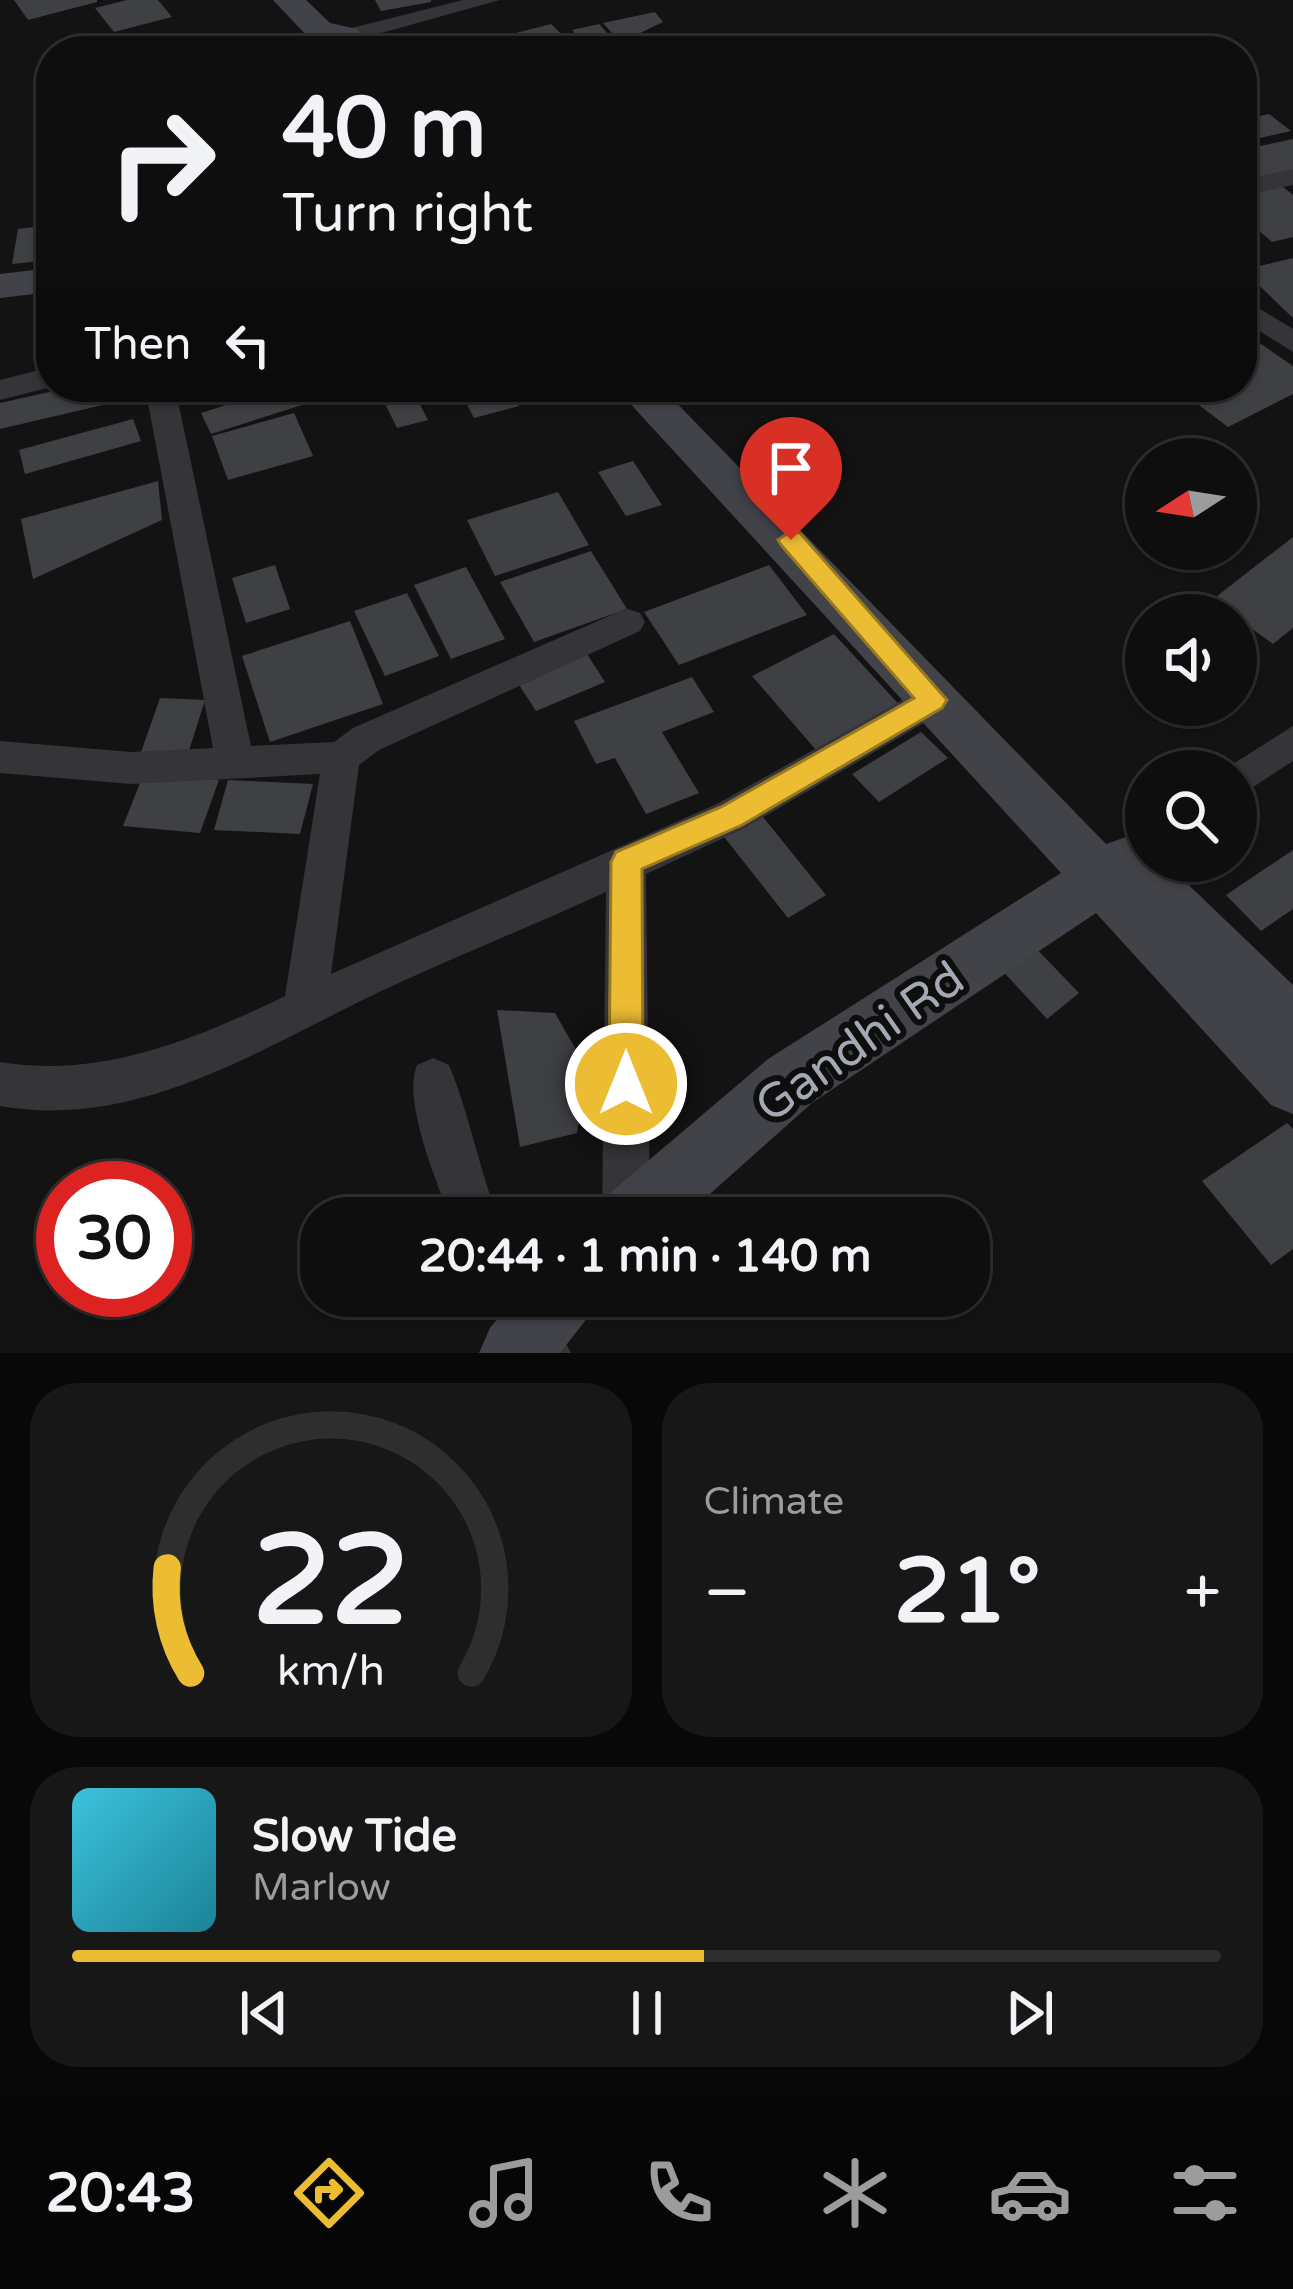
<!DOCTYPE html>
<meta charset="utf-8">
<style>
:root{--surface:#0e0e0f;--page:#171718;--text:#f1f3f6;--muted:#9b9c9e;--line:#2e2e2f;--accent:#ecbc33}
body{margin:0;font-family:"Varela Round",sans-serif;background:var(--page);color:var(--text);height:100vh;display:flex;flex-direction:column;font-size:45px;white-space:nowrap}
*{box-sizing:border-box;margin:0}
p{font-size:39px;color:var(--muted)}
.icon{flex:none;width:66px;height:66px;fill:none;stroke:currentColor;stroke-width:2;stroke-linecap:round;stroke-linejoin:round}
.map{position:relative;height:1353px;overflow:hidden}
.details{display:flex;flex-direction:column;gap:30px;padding:30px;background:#080808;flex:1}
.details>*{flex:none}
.guide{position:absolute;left:36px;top:36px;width:1221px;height:366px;border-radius:48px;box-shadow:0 3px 9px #0004,0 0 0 3px var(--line);background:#0e0e0f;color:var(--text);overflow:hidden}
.needle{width:78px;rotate:258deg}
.tools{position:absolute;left:1125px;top:438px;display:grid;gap:24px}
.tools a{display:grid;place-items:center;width:132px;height:132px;border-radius:50%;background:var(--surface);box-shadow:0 3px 9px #0004,0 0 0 3px var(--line);font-size:60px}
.speed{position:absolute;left:36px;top:1161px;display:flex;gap:24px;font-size:60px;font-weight:700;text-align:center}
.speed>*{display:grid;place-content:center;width:156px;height:156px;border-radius:50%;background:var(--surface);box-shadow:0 3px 9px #0004,0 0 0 3px var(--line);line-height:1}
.speed .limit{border:18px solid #d22;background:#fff;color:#111}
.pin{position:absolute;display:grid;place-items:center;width:102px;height:102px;color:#fff;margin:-123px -51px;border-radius:50% 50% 50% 0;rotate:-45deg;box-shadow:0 0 12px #0007}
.pin .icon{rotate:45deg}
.me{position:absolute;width:132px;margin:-66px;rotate:0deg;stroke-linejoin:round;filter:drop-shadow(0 0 9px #0008)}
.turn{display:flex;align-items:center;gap:42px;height:252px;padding:0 48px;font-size:54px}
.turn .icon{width:156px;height:156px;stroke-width:2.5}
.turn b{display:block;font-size:84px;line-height:102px}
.then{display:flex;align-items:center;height:114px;padding:0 48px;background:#0003;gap:24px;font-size:45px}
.big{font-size:90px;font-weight:700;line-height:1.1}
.details .tile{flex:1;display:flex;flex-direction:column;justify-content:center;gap:18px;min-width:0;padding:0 42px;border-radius:48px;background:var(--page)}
.details .dial{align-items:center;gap:0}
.dial svg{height:312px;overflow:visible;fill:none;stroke:var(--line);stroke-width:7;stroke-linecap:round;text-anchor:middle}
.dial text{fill:var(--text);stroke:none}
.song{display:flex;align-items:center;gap:36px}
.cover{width:144px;height:144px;border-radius:18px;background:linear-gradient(135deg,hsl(190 70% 55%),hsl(190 70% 35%))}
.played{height:12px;border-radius:6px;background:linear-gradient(90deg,var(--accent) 55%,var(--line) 55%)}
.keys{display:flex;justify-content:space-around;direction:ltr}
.heat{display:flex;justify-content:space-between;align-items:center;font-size:66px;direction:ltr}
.details .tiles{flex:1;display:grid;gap:30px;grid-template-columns:1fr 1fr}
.tile:last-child{grid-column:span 2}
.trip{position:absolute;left:300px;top:1197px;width:690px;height:120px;border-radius:48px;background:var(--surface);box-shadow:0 3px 9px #0004,0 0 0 3px var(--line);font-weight:700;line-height:120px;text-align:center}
.tab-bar{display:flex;height:192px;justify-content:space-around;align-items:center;background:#060606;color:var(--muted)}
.tab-bar .icon{width:84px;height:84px}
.tab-bar .current{color:var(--accent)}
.tab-bar b{font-size:54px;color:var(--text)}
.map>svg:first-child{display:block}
.building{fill:#3f4044}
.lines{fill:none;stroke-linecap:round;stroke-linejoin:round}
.street{fill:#343439;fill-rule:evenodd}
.secondary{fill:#424349;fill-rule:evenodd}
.route{fill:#ecbc33;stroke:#997a21;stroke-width:3}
.labels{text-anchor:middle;stroke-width:12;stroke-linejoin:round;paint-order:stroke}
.near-street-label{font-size:48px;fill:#a4a8b4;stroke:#0e0e0f}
</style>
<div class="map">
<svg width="1293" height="1353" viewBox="0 0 1293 1353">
<rect width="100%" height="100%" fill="#131314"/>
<g class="building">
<path d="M14,0H97V2L28,20Z"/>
<path d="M127,0H158L172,17L114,32L95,8Z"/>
<path d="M375,0H431V2L381,11Z"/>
<path d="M655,12L663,22L640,33L628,51L603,23Z"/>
<path d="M551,24L573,45L551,51H500L489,40Z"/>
<path d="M599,24L623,51H590L572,30Z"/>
<path d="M1269,114L1291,131L1242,142V120Z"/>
<path d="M1293,139V171L1242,183V150Z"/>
<path d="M1276,181L1293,195V237L1272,242L1242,216V190Z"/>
<path d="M51,225V260L12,264L18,229Z"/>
<path d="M1293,258V318L1243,270Z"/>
<path d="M1261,344L1293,366V394L1228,427L1175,387H1242V353Z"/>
<path d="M72,387H143L145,395L0,429V403Z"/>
<path d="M193,387H258L259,388L201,405Z"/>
<path d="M283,387H296L305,404L211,434L201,413Z"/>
<path d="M377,387H411L428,420L397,428Z"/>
<path d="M458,387H508L519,406L474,418Z"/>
<path d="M294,413L313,456L228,480L212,436Z"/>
<path d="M133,419L141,441L25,474L19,450Z"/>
<path d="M633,461L662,505L626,516L598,472Z"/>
<path d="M158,481L162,520L33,579L21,519Z"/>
<path d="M558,492L589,545L495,576L467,520Z"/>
<path d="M1293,537V628L1273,644L1212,600Z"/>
<path d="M591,551L627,609L534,642L500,582Z"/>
<path d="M275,565L290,609L246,623L232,578Z"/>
<path d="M769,565L807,615L679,665L644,612Z"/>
<path d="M466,567L505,639L451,659L414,585Z"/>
<path d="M407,593L439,656L385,676L354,611Z"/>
<path d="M350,621L383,704L270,742L242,656Z"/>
<path d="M834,634L906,712L823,758L752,676Z"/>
<path d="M583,648L605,682L536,711L514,677Z"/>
<path d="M692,677L714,712L662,732L699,793L646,814L615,758L596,764L574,721Z"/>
<path d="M160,698L205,700L186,760L139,758Z"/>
<path d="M921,732L948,758L879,802L852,774Z"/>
<path d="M144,773L219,780L200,833L123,826Z"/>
<path d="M228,780L313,784L300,834L214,830Z"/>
<path d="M759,812L826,895L788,918L721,833Z"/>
<path d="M1293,850V909L1261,931L1226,895Z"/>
<path d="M1029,941L1079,993L1047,1019L998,966Z"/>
<path d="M497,1010L555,1013L587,1069L577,1133L520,1147Z"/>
<path d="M1287,1123L1293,1129V1249L1271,1265L1202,1181Z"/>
</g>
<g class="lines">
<g class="street">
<path d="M463,0H500L320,50L309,43L312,38Z"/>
<path d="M1293,169V185L1242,196V180Z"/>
<path d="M1242,298L1293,329V352L1242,320Z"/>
<path d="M51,367V387L0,400V380Z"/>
<path d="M145,387H175L251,746L334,742L353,728L616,613L628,609L640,613L645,622L640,631L379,750L359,765L331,974L717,804L920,690L933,685L946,690L951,700L946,710L745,828L646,874L650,1218H602L606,892C539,923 471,950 403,981C277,1037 148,1132 0,1106V1062C101,1079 196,1039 285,996L320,774L131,784L0,773V741L131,752L213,748Z"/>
<path d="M1293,726V761L1236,798V771H1222Z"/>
<path d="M433,1058L449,1065C469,1113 479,1168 498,1218H450C437,1181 402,1101 417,1065Z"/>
<path d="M488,1296H541L571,1353H518Z"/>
</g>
<g class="secondary">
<path d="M273,0H306L330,23L357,29L379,51H344L335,43L308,37Z"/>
<path d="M51,268V292L0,298V274Z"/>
<path d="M615,387H661L1106,844L1126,837L1146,845V861L1172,869L1293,985V1114L1271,1105L1096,913L812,1103L683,1218H599L609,1194L768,1059L1061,873Z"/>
<path d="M516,1296H595L585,1321L560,1353H479L490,1328Z"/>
</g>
</g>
<path class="route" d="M791,531L800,533L947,700L942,708L742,825L642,869L643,1084L638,1096L626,1101L614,1096L609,1084L611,862L616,852L721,807L914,698L782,546L778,540Z"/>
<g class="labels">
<g class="near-street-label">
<text transform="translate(859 1041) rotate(-35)" y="17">Gandhi Rd</text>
</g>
</g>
</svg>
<div class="tools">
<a><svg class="needle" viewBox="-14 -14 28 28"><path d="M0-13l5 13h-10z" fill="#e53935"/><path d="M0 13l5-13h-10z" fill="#9b9c9e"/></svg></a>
<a><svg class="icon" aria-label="sound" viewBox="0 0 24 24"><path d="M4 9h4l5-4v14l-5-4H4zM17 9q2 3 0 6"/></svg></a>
<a><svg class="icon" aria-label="search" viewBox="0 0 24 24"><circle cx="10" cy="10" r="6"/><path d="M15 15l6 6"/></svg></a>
</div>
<div class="speed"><div class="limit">30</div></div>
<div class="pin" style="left:791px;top:540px;background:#d93025"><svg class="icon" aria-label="arrive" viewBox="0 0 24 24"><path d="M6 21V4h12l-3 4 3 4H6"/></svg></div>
<svg class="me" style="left:626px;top:1084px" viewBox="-20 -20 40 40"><circle r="17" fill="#ecbc33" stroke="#fff" stroke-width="3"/><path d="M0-11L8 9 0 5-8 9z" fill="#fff"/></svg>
<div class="trip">20:44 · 1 min · 140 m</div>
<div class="guide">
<div class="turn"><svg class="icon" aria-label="right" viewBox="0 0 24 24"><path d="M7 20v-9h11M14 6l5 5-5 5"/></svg><div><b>40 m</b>Turn right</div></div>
<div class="then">Then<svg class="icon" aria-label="left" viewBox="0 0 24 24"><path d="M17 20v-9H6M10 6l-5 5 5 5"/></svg></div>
</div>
</div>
<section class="details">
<div class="tiles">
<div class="tile dial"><svg viewBox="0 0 100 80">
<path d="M14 69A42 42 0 1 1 86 69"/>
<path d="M14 69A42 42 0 0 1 8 42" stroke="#ecbc33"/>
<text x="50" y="56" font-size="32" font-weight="700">22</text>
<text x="50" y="72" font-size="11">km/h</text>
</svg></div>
<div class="tile"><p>Climate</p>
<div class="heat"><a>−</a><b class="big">21°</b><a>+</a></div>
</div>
<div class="tile">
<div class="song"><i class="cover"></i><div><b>Slow Tide</b><p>Marlow</p></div></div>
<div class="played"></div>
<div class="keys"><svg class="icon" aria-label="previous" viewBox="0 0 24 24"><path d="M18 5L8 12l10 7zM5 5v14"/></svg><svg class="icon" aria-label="pause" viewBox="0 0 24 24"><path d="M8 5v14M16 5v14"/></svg><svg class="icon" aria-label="next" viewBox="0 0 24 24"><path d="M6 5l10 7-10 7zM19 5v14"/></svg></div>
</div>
</div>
</section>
<nav class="tab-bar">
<b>20:43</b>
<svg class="icon current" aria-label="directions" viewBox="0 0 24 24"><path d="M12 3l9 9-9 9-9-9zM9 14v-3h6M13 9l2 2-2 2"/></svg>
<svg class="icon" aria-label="music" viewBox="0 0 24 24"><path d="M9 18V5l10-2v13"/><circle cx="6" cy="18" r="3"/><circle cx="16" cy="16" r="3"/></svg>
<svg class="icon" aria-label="phone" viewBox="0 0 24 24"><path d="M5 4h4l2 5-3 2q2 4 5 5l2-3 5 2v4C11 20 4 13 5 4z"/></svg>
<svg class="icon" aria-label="climate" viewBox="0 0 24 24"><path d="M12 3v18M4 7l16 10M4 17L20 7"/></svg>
<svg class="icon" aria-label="car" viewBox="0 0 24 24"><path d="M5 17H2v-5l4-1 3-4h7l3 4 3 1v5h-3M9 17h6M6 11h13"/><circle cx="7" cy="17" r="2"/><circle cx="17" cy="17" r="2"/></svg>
<svg class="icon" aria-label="filters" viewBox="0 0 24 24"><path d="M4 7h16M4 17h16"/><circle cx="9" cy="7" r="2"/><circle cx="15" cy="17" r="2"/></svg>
</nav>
